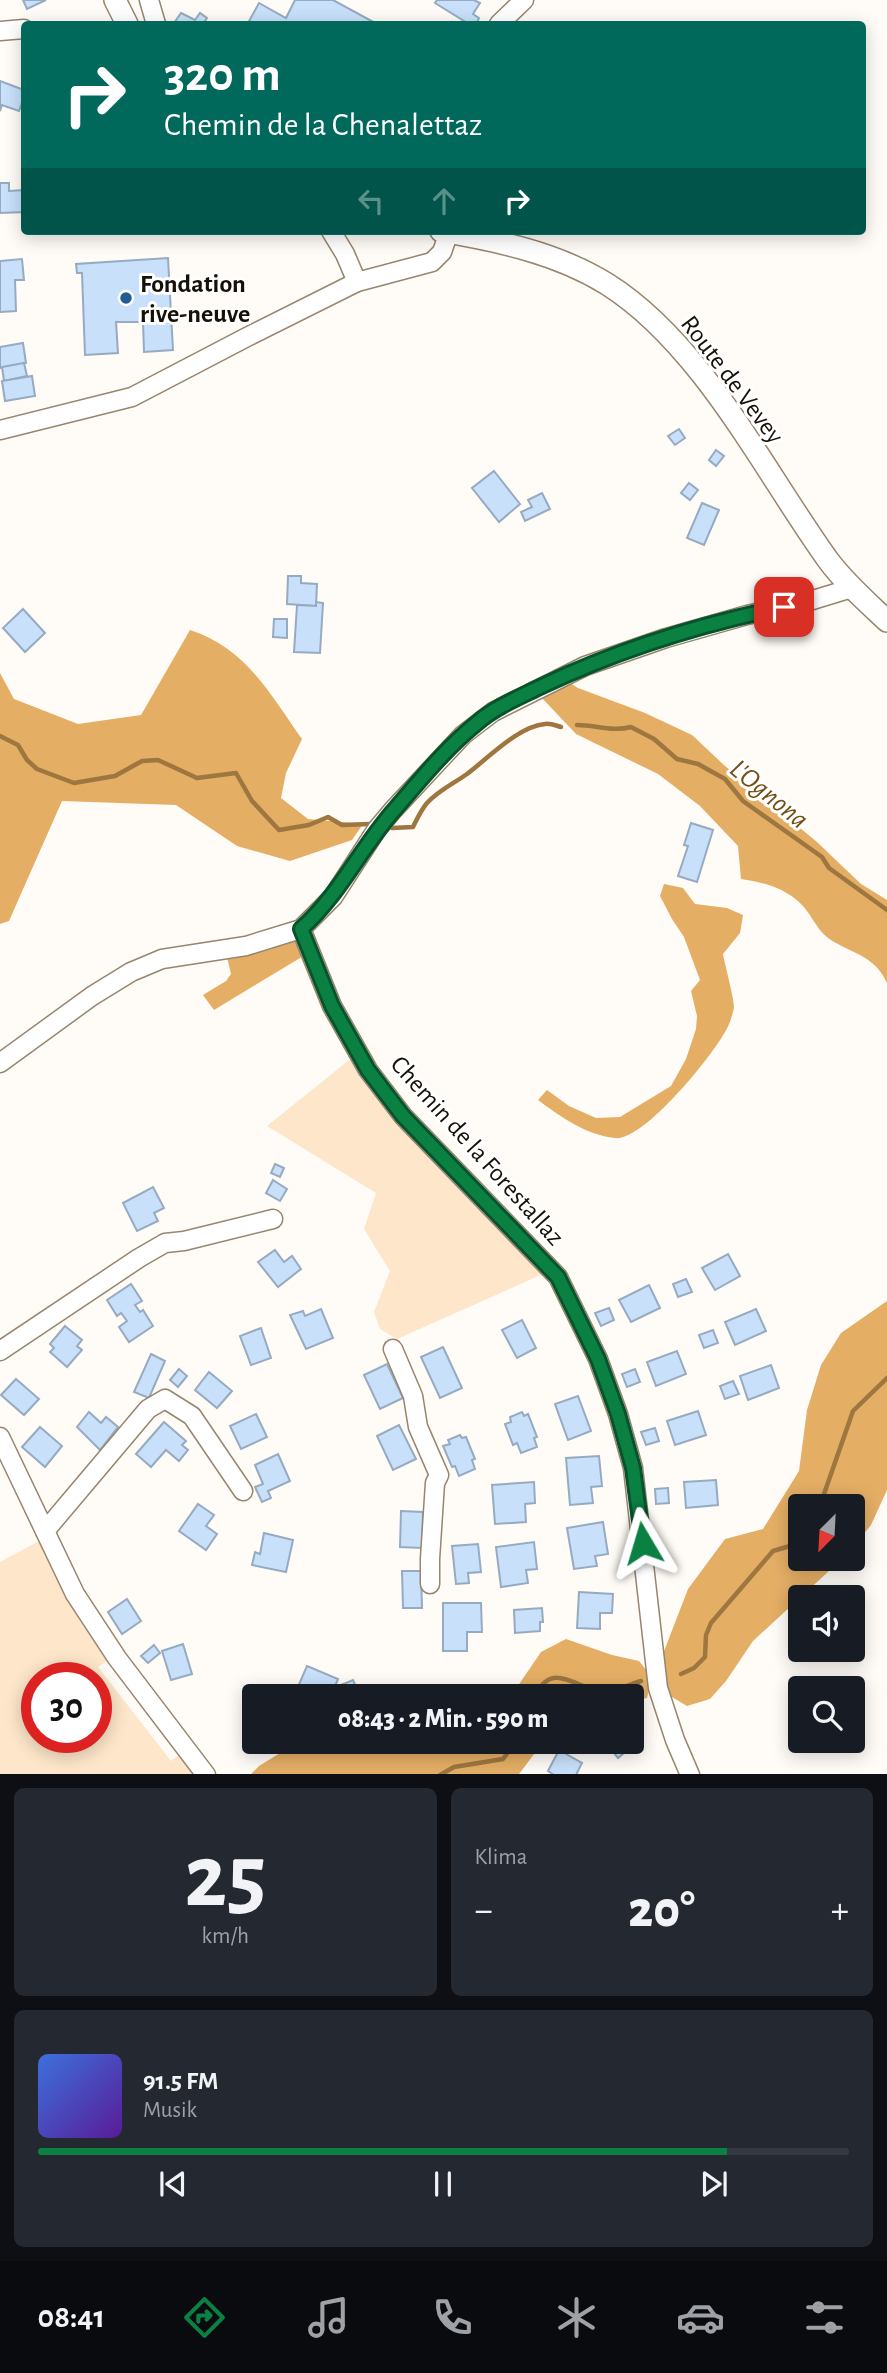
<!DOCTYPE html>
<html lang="de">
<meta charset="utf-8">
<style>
:root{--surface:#171b24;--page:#242831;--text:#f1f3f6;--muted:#9ea1a6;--line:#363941;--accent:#0b8043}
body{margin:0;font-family:"Alegreya Sans",sans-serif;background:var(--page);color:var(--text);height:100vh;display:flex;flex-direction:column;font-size:26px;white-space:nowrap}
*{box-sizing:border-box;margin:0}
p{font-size:23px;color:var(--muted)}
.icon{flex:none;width:38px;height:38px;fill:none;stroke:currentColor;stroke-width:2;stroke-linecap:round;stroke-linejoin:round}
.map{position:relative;height:1774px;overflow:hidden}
.sheet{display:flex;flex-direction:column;gap:14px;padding:14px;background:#0d0f14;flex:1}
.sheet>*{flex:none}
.banner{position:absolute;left:21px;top:21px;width:845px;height:214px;border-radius:7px;box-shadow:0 4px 18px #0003;background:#00695c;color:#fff;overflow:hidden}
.needle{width:46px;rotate:204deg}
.controls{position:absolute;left:788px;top:1494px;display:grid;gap:14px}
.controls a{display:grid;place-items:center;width:77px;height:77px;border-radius:7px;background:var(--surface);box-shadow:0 4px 18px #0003;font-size:35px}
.speed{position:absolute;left:21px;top:1662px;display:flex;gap:14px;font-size:35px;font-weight:700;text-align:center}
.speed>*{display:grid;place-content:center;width:91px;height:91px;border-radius:50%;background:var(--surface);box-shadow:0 4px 18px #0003;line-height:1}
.speed .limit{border:10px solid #d22;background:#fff;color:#111}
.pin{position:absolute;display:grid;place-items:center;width:60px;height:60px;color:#fff;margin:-30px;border-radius:14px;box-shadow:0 4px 10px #0006}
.me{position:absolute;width:77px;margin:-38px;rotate:353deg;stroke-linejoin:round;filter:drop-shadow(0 0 5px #0008)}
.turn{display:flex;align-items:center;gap:24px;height:147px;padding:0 28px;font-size:32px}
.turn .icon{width:91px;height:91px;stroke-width:2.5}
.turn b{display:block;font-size:49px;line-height:60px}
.lanes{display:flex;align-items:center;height:66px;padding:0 28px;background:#0003;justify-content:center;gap:35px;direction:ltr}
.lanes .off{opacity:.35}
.big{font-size:52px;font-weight:800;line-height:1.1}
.sheet .widget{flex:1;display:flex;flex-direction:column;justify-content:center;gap:10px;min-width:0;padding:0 24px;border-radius:10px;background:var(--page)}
.sheet .dial{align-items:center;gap:0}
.dial b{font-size:91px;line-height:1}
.song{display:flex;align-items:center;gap:21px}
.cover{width:84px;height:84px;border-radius:10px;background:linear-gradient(135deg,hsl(220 70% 55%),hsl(270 70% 35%))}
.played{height:7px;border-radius:4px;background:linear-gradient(90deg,var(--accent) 85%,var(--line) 85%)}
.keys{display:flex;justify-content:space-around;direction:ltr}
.heat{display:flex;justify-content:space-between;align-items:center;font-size:38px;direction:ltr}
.sheet .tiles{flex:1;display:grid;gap:14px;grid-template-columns:1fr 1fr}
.widget:last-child{grid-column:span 2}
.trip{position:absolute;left:242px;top:1684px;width:402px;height:70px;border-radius:7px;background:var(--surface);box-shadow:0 4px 18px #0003;font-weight:800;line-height:70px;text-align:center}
.tabs{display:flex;height:112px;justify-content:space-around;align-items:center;background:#090b0e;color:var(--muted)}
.tabs .icon{width:49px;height:49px}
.tabs .current{color:var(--accent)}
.tabs b{font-size:32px;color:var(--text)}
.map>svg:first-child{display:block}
.green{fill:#fde6c9;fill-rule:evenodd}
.forest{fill:#e4ae65}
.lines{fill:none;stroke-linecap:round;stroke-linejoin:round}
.stream{stroke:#9d7640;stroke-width:4.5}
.building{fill:#c8e0fa;stroke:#96abc1;stroke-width:2}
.minor-casing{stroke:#97856e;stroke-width:21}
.tertiary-casing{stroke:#97856e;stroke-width:24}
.minor{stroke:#fff;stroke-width:18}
.tertiary{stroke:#fff;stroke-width:21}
.route-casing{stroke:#07532c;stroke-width:18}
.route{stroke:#0b8043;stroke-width:12}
.poi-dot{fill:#225c93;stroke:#fff;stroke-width:2.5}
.labels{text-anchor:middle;stroke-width:6;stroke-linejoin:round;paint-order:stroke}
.poi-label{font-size:26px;font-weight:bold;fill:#161007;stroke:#fff;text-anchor:start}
.street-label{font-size:26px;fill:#161007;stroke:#fff}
.water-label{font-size:28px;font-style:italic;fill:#724e17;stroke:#fff}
</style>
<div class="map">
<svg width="887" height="1775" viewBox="0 0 887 1775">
<rect width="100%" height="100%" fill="#fffbf6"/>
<g class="green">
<path d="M353,1057L541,1266L543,1274L397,1339L380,1329L374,1312L390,1271L364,1229L376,1193L267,1126Z"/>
<path d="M41,1540L112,1658L98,1667L171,1761L184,1751L198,1774H0V1562ZM37,1678H96V1738H37Z"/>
</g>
<g class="forest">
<path d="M190,630C246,648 270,694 302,739L286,773L281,798L308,819L363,824L352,840L290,861L237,846L176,805L62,801L9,921L0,924V673L14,699L78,724L141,715Z"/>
<path d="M561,677L578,688L645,713L692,735L725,766L817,842L861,884L887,900V983C874,954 849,953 828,938C816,929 811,913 800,903C784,888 763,882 741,879L738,846L700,806L658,774L576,734L541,697Z"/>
<path d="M664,884L683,888L695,904L727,908L743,915L740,933L723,954C725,965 734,999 734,1007C733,1014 729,1026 725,1032C712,1056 643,1142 615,1138C586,1135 561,1117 538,1100L547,1090L569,1106L596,1118L620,1117L671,1086L686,1059L696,1029L697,1016L691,991L700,980L684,937L672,919L660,896Z"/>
<path d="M290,939L301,946L305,955L214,1010L203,995L226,981L231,974L227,957Z"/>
<path d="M887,1301V1490L871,1525L852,1548V1507H800V1559H842L753,1641L726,1681L710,1699L687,1706L662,1691L661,1659L688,1589L725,1539L763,1529L799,1471L807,1410L821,1365L841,1333Z"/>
<path d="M566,1639L612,1655L639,1661L652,1677L647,1698L632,1701V1696H562L550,1693V1696H511L541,1652Z"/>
<path d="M305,1741H367L456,1752L482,1741H544L519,1774H251L259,1766L298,1742Z"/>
</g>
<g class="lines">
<g class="stream">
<path d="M577,725C596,725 612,732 631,727L654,739L677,759L698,764L725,779L743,801L822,857L829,868L887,910"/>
<path d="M0,736L18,745L27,760L37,769L74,783L115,776L142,761L158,760L197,778L236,773L252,801L279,830L309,825L328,817L342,825L370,824"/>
<path d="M392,828L413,827C417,819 421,810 427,803C439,790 453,784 467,774C488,758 519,726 545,724C550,723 557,726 561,727"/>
<path d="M823,1507L824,1494L853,1411L887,1378"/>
<path d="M681,1674L694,1668L705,1657L706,1635L711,1623L773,1551L800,1543"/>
<path d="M536,1696C551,1658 580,1691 603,1692C615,1693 629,1684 641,1681"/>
<path d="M440,1775L454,1767L503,1759L516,1741"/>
</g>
</g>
<g class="building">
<path d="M23,0H46L27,9Z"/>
<path d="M295,0H333L377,24L248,23L259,3L286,18Z"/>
<path d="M437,0H474L480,3L473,14L479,18L476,24H469L435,3Z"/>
<path d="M181,13L195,20L200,13L207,18L203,24H176L174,23Z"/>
<path d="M0,81L24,90V97L19,111L2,105L0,111Z"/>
<path d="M0,183H9V191L23,190L24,212L0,213Z"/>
<path d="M168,258L173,350L144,352L143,322H116L118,353L85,355L82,273H77L76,264Z"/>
<path d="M22,259L24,280H15L16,311L0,312V261Z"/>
<path d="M23,343L26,363L0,368V347Z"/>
<path d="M24,363L27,376L4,381L2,367Z"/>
<path d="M32,376L35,396L5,401L2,381Z"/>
<path d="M679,429L685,438L675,445L668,436Z"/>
<path d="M716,450L724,456L716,466L709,460Z"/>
<path d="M494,471L520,504L499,522L472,488Z"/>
<path d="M689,483L698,490L690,500L681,493Z"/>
<path d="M542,493L550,509L525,521L521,512L532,507L528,500Z"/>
<path d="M702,503L719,510L704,545L687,538Z"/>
<path d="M288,576H301V583L317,584L316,606L287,604Z"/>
<path d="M316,602L323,603L320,653L294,652L297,605L316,606Z"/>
<path d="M23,609L45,633L25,652L3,628Z"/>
<path d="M274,619H287V638L273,637Z"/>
<path d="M691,823L713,830L697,882L678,876L688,846L684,845Z"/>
<path d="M275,1164L284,1168L280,1177L271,1173Z"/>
<path d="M273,1180L287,1189L280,1201L266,1193Z"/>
<path d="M153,1187L164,1208L154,1213L158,1221L137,1231L123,1203Z"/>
<path d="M275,1250L284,1262L292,1256L301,1269L278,1287L258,1262Z"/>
<path d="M728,1254L740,1276L715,1290L702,1268Z"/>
<path d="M686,1279L692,1292L678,1297L673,1284Z"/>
<path d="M131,1284L142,1301L135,1305L140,1312L143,1310L153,1326L129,1342L119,1327L127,1321L121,1313L117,1316L107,1300Z"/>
<path d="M649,1285L660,1308L631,1322L619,1300Z"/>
<path d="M609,1308L614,1320L601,1326L595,1313Z"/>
<path d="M321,1309L333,1338L306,1349L290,1315L303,1311L305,1316Z"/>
<path d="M756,1309L766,1331L735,1345L725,1322Z"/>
<path d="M522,1320L536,1348L517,1358L502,1330Z"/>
<path d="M65,1326L82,1340L77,1346L82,1350L67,1367L50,1352L54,1348L50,1344Z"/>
<path d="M261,1328L271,1358L251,1365L240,1336Z"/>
<path d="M713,1330L718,1343L704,1348L699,1335Z"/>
<path d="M443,1347L462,1388L440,1398L421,1357Z"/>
<path d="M677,1351L686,1374L656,1386L647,1362Z"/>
<path d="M151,1354L165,1361L149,1398L134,1392Z"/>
<path d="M387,1364L403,1398L380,1409L364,1375Z"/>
<path d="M771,1365L779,1388L748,1400L740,1376Z"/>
<path d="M179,1369L187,1376L178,1387L170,1380Z"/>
<path d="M635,1369L640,1382L627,1387L622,1374Z"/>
<path d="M209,1372L232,1391L217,1408L195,1390Z"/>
<path d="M16,1379L39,1399L24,1415L1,1395Z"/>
<path d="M733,1381L739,1394L725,1399L720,1386Z"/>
<path d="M578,1396L591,1431L568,1440L555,1404Z"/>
<path d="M698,1411L706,1435L675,1445L667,1421Z"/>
<path d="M89,1412L101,1423L106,1417L118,1427L100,1450L77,1427Z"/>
<path d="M522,1412L524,1416L528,1414L537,1437L534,1438L537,1447L521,1453L517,1443L513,1445L505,1424L511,1422L510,1417Z"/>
<path d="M256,1414L267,1437L241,1449L230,1426Z"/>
<path d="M164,1422L186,1441L182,1445L188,1450L179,1461L166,1450L151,1467L136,1454Z"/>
<path d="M399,1425L416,1459L393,1470L377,1436Z"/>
<path d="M40,1427L62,1446L45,1467L22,1447Z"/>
<path d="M655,1428L659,1441L646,1445L641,1432Z"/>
<path d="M460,1435L462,1438L466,1437L475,1459L472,1460L475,1469L459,1476L455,1466L452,1467L443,1446L450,1444L448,1440Z"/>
<path d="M278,1454L290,1481L268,1491L271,1498L262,1502L255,1487L263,1484L255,1465Z"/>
<path d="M599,1456L602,1486L591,1487L593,1503L570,1505L566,1458Z"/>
<path d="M716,1480L718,1505L686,1508L684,1482Z"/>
<path d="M534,1482L535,1503L525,1504L526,1522L495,1524L492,1485Z"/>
<path d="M668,1488L669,1503L656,1504L655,1489Z"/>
<path d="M198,1504L214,1515L206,1526L217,1534L206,1550L179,1531Z"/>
<path d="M401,1511L423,1512L422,1548L400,1547Z"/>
<path d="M603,1522L608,1554L595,1556L597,1566L574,1569L567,1528Z"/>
<path d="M264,1533L293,1540L286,1572L252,1565L255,1552L260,1554Z"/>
<path d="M534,1542L537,1569L526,1570L528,1583L501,1587L496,1547Z"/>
<path d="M478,1544L481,1572L468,1573L469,1583L456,1584L452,1546Z"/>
<path d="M402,1571H421L422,1608H403Z"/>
<path d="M579,1592L613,1594L612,1613H600V1629L577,1628Z"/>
<path d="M127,1599L141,1621L122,1634L108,1612Z"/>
<path d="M443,1603H481L482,1632H467V1651H443Z"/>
<path d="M542,1608L543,1622H540V1631L515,1633L514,1610Z"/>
<path d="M183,1644L192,1674L171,1680L162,1651Z"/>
<path d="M154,1645L160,1653L148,1663L141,1656Z"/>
<path d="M307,1666L338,1679L331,1696H314L297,1689Z"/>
<path d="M353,1680L360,1696H340L336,1687Z"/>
<path d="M469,1686L470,1696H439V1688Z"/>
<path d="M632,1736L637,1742L618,1758L604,1741H632Z"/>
<path d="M559,1750L582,1763L576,1775H554L548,1771Z"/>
</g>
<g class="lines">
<g class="minor-casing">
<g id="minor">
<path d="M149,0L156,24"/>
<path d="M499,24L524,0"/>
<path d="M0,31L24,29"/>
<path d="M331,231L345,254L357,282"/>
<path d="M0,430L132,397L247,337L357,282L432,262L442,252L449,232"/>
<path d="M301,929L332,1006L368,1070L403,1116L558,1277L598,1359L618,1414L633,1468L658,1688L675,1740L690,1775"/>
<path d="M0,1063L92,996L131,972L162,959L246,946L301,929L333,897L377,829L393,810L463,735L493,712L585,666L666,638L747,615L803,603L852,588"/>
<path d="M393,1349L413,1396L418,1427L439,1475L435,1483L430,1559V1584"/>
<path d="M0,1351L139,1258L165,1243L184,1241L273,1219"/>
<path d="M0,1437L75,1594L117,1658L206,1775"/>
<path d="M45,1531L148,1409L165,1399L192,1416L243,1491"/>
</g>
</g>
<g class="tertiary-casing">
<g id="tertiary">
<path d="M115,0L127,24"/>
<path d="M441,231C499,241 557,253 607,284C702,344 764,471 828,560C845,583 867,602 887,621"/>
</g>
</g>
<use href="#minor" class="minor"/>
<use href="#tertiary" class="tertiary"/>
</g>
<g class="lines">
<g class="route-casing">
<path id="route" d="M643,1543L633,1468L618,1414L598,1359L558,1277L403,1116L368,1070L332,1006L301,929C341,893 361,847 396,808C421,779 447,747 477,723C495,707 520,697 542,686C618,650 701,624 784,607"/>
</g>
<use href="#route" class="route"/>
</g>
<circle class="poi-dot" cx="126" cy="298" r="7"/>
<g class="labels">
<g class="poi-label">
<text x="140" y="292">Fondation<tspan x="140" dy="30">rive-neuve</tspan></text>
</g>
<g class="street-label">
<text transform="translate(733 379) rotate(53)" y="9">Route de Vevey</text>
<text transform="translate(478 1150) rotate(48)" y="9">Chemin de la Forestallaz</text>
</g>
<g class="water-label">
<text transform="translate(770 793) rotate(39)" y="10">L'Ognona</text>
</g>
</g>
</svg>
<div class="controls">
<a><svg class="needle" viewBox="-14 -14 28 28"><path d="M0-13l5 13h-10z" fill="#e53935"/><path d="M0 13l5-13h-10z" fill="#9ea1a6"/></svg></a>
<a><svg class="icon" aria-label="sound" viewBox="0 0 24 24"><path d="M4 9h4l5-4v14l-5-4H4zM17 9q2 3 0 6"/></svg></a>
<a><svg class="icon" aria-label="search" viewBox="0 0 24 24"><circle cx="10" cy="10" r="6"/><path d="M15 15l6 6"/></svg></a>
</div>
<div class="speed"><div class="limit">30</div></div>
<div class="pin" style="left:784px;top:607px;background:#d93025"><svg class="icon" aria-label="arrive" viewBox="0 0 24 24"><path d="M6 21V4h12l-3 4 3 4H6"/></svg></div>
<svg class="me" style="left:643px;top:1543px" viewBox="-20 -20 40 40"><path d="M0-17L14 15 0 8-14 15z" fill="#0b8043" stroke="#fff" stroke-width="4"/></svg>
<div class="trip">08:43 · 2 Min. · 590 m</div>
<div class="banner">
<div class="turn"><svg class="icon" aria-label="right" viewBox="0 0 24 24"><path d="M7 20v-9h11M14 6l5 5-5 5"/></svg><div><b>320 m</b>Chemin de la Chenalettaz</div></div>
<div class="lanes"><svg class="icon off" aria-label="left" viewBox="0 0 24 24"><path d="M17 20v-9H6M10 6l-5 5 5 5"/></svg><svg class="icon off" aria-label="ahead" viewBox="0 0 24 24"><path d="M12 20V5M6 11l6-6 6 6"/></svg><svg class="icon" aria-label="right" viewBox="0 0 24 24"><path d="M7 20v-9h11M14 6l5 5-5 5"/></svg></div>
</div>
</div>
<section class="sheet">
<div class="tiles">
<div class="widget dial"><b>25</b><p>km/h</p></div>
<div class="widget"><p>Klima</p>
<div class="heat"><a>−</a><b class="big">20°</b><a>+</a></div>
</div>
<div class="widget">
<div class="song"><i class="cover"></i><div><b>91.5 FM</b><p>Musik</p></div></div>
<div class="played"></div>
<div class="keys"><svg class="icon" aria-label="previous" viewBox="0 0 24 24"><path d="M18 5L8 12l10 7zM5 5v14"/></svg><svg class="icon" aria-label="pause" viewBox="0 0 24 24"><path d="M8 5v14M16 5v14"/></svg><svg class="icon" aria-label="next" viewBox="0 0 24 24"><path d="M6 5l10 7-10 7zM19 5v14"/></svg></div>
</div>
</div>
</section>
<nav class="tabs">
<b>08:41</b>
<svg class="icon current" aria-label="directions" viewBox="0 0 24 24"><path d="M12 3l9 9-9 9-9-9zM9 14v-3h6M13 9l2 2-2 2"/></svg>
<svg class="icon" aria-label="music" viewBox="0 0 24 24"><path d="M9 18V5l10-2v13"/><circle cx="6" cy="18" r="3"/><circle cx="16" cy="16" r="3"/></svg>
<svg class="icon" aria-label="phone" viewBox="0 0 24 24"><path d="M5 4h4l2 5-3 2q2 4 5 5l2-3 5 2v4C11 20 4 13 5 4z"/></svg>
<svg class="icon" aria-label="climate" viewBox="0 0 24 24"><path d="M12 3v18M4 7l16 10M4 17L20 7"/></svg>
<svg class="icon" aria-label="car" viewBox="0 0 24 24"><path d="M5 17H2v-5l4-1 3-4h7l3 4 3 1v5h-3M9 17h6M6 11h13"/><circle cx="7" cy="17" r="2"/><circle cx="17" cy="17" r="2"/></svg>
<svg class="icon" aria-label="filters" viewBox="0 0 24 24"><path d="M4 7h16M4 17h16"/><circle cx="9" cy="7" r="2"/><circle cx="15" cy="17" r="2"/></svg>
</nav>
